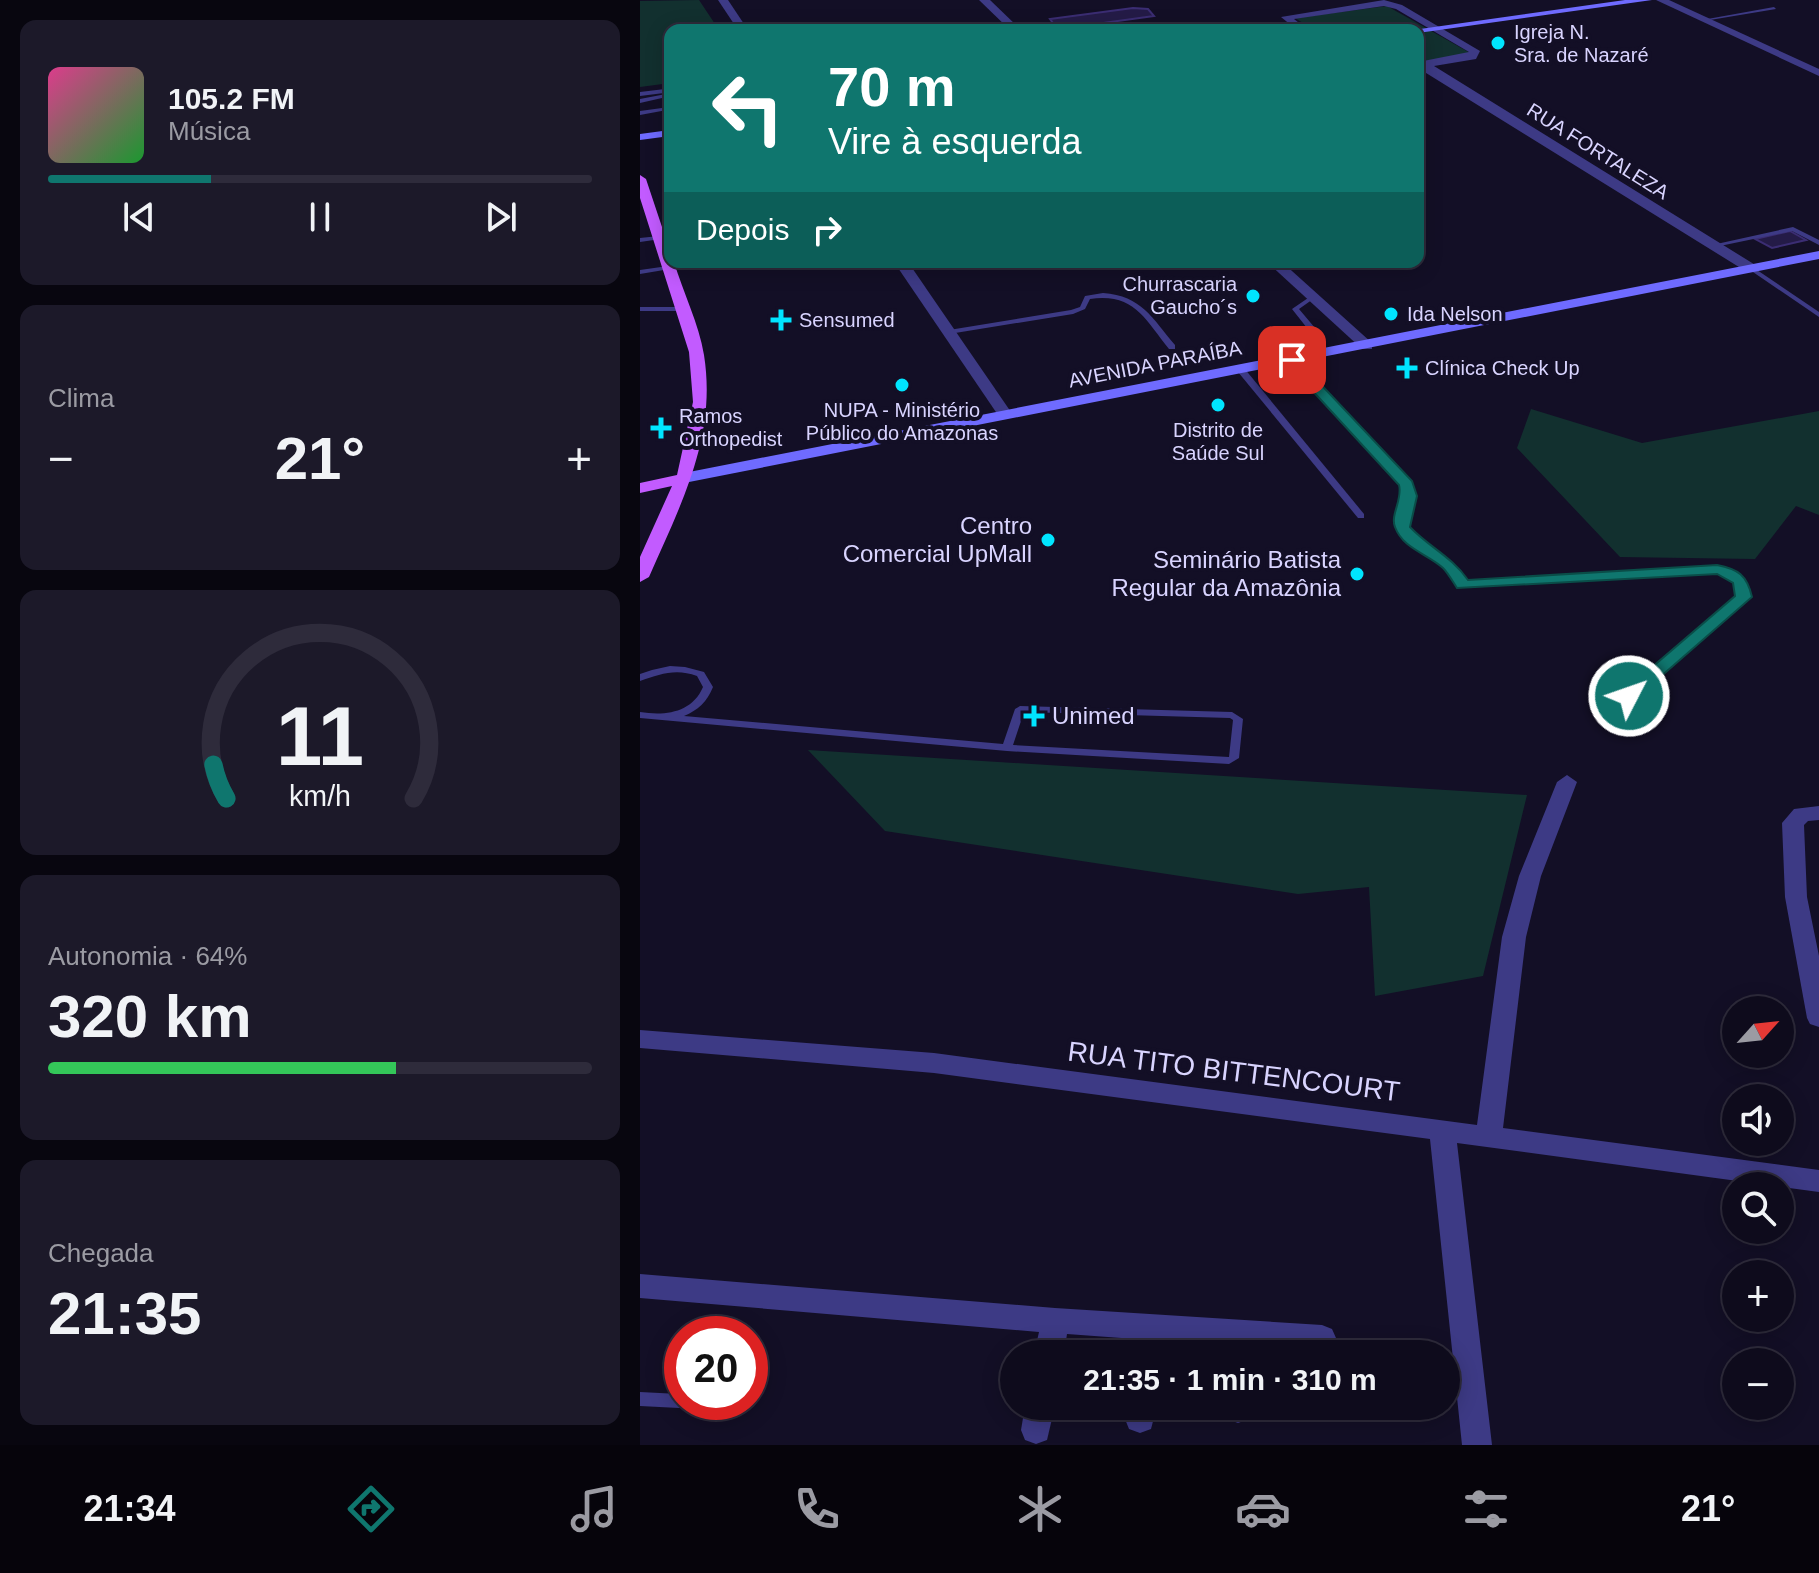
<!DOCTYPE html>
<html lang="pt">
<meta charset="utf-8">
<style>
:root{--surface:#0e0b1c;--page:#1c1929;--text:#f1f3f6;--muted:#9b9ba3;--line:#2e2b3b;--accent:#0f766e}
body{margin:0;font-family:Arial,sans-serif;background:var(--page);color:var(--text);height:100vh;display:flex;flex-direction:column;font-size:30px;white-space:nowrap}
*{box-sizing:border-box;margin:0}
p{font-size:26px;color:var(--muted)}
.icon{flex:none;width:44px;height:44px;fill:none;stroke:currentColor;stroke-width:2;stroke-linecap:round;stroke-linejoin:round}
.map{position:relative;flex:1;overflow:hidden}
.details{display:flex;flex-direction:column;gap:20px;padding:20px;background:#08060f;width:640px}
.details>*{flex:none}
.banner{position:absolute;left:24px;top:24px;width:760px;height:244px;border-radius:16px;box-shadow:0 4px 20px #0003,0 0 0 2px var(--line);background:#0f766e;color:#fff;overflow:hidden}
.needle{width:52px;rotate:63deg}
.buttons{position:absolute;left:1082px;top:996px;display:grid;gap:16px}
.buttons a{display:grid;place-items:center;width:72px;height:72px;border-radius:50%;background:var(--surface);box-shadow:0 4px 20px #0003,0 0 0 2px var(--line);font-size:40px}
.speed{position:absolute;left:24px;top:1316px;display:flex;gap:16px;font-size:40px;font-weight:700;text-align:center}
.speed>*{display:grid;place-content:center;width:104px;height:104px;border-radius:50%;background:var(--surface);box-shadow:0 4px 20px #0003,0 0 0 2px var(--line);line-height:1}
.speed .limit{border:12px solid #d22;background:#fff;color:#111}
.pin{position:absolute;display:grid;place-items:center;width:68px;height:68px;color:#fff;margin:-34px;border-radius:16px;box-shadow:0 4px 12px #0006}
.me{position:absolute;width:88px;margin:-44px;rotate:49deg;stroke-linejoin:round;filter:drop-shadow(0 0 6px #0008)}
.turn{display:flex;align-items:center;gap:28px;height:168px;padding:0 32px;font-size:36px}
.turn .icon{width:104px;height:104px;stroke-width:2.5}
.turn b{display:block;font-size:56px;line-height:68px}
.then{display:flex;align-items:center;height:76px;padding:0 32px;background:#0003;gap:16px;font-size:30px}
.big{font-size:60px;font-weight:600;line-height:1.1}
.details .widget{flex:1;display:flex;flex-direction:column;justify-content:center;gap:12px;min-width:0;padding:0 28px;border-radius:16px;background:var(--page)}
.details .dial{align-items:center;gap:0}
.dial svg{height:208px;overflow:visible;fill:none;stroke:var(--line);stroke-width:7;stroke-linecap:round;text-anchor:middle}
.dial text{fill:var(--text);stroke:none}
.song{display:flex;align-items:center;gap:24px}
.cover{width:96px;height:96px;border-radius:12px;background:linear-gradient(135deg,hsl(330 70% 55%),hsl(130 70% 35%))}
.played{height:8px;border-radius:4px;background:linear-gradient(90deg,var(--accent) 30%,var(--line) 30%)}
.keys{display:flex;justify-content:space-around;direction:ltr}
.heat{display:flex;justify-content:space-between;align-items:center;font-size:44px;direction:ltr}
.charge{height:12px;border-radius:6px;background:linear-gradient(90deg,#34c759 64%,var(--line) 0)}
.trip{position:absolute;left:360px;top:1340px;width:460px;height:80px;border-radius:40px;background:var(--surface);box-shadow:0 4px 20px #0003,0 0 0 2px var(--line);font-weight:600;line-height:80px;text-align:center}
.tab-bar{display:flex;height:128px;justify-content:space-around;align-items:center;background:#06040b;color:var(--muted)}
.tab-bar .icon{width:56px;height:56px}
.tab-bar .current{color:var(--accent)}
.tab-bar b{font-size:36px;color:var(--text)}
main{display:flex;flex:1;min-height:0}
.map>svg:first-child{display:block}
.green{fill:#12302f}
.building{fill:#241b47;stroke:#3b2d73;stroke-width:2}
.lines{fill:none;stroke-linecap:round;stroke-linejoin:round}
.service{fill:#3d3a85;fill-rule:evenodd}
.minor{fill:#3d3a85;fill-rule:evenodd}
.tertiary{fill:#3d3a85;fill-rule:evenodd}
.secondary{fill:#6f6bff;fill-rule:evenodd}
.primary{fill:#c25bff;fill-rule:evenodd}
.route{fill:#0f766e;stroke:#0a4d48;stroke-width:2}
.poi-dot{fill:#00e5ff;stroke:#130f26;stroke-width:3}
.labels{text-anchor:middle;stroke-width:8;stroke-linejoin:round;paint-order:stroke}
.far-poi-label{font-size:20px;fill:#d9d4ff;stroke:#130f26;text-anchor:start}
.far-street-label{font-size:20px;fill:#d9d4ff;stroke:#130f26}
.poi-label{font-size:24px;fill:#d9d4ff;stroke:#130f26;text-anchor:end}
.near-street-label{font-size:28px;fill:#d9d4ff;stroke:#130f26}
</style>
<main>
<section class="details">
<div class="widget">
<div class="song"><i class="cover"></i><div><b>105.2 FM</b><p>Música</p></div></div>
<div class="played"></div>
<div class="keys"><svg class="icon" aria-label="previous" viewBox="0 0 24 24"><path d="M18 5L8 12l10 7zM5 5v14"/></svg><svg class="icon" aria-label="pause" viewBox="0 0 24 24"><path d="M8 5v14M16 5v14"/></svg><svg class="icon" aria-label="next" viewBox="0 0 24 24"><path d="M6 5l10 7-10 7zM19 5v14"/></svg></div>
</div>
<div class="widget"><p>Clima</p>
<div class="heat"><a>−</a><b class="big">21°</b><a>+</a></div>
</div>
<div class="widget dial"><svg viewBox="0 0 100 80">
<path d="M14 69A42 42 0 1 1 86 69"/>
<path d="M14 69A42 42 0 0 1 9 56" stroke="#0f766e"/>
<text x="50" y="56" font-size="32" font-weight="700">11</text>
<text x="50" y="72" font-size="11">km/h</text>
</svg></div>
<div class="widget"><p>Autonomia · 64%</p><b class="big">320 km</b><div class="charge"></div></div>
<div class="widget"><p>Chegada</p><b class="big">21:35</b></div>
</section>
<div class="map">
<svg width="1179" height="1445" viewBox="0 0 1179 1445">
<rect width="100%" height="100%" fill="#130f26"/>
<g class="green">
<path d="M59,0L79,30H30V83L0,87V1Z"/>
<path d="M747,6L832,54L778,62V30H674L655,18Z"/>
<path d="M891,409L1002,443L1179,411V515L1156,506L1115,559L980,557L877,448Z"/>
<path d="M168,750L887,795L843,976L735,996L729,887L658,894L245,831Z"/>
</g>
<g class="building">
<path d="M493,8L508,9L514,16L427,28L416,27L410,19Z"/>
<path d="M1150,231L1166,240L1132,248L1115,239Z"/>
</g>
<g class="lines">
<g class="service">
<path d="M1134,7L1136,9L1064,21L1062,20Z"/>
<path d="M25,89L30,92V97H28L27,110L0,115V111L22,108V98L0,103V99L26,94L24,93L0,96V92Z"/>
<path d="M1153,227L1179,240V245L1152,231L1075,247L1072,245Z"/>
<path d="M19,236L21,237V239L0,242V238Z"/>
<path d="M484,262L471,266L468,264L471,262Z"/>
<path d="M28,266L31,268L30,269L0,274V270Z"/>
<path d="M1110,268H1114L1179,312V317L1110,270Z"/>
<path d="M463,293C502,296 512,318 535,345V349H529C504,318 494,293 450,299L445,309L433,314L309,334L305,332L309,330L431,310L440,307L445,296Z"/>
<path d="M671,296L676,297L659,309L675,328L657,343L656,350L663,359L657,361L769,482C778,501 763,509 766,526C769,544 792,547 805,557C814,564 817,574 825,582L1077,566C1095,571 1104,579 1109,597L1107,599L992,698H986L984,696L986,694L1099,596C1096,583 1090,576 1077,572L820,587C812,580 809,569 801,562C786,550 756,545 757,521C757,507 768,501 762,485L648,360L652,358L656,359L648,350L649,342L667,328L652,309Z"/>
<path d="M0,307H42L45,309L42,311H0Z"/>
<path d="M598,368H604L724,514V518H718L598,372Z"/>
<path d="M30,666L45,667L64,672L73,687C67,702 58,710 44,716L363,744L375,709L380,706L592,712L603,719L599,758L589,764L367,751L0,718V712C25,716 52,713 63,687L57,676C36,668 20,674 0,681V674L12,670ZM384,712L590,718L593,720L589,757L373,745Z"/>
<path d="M0,1392L39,1394L42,1395V1402H46L44,1406L39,1408L0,1406Z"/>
</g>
<g class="minor">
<path d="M78,0H88L108,30H98Z"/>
<path d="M339,0H350L381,30H370Z"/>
<path d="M254,262H268L373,415L370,418H360Z"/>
<path d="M627,262H642L732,343V349H722Z"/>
<path d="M927,775L937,782L901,876L886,937L863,1128L1179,1170V1192L817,1143L852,1445H822L790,1139L294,1073L0,1048V1030L294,1053L837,1125L862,937L879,876L917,782Z"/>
<path d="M1179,806V820L1168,821L1164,825L1167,897L1179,956V1027L1170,1024L1167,1018L1145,897L1142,823L1154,809Z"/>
<path d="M0,1274L415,1308L682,1325L692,1329L696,1338L692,1347L682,1351L524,1341L523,1354H493L495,1339L427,1334L424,1354H394L399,1332L0,1298Z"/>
<path d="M385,1406H415L407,1440L396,1444L385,1440L381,1430Z"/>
<path d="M487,1406H517L511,1429L500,1433L489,1429L485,1419Z"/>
<path d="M583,1406H613L609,1419L598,1423L587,1419Z"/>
</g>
<g class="tertiary">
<path d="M744,0L762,5L840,51L836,59L794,66L1117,266V272H1107L778,68V62L829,52L756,9L744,6L654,19L668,30H657L641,17Z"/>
<path d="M1016,0H1029L1179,69V76Z"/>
</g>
<g class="secondary">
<path d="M985,0H1012L778,33V30H773Z"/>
<path d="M30,130V136L0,140V134Z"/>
<path d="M1179,251V259L44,483L36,478L44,473Z"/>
</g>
<path class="primary" d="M0,175L6,179L30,251V262H34C43,292 59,324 64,355C77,437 41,504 9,577L0,582V557L32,486L0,493V483L37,475L53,402L49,352L0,198Z"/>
</g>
<path class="route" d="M647,358H656L772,481L777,496L770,527C789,547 812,557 828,580L1077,565C1098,569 1107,575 1112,597L995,699H983V692L1095,596L1093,583L1077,574L817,588C813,582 808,573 803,568C788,554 763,549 755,527C750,515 763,499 759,485L647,363Z"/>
<g class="poi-dot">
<circle cx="858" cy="43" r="8"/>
<circle cx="613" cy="296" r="8"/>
<circle cx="751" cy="314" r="8"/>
<path d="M137 308h8v8h8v8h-8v8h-8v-8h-8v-8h8z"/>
<path d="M763 356h8v8h8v8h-8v8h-8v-8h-8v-8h8z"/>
<circle cx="262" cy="385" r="8"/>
<circle cx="578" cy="405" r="8"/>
<path d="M17 416h8v8h8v8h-8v8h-8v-8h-8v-8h8z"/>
<circle cx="408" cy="540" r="8"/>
<circle cx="717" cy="574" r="8"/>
<path d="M390 704h8v8h8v8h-8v8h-8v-8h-8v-8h8z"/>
</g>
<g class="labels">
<g class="far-poi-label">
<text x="874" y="39">Igreja N.<tspan x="874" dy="23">Sra. de Nazaré</tspan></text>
<text x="597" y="291" text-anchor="end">Churrascaria<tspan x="597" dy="23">Gaucho´s</tspan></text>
<text x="767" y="321">Ida Nelson</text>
<text x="159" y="327">Sensumed</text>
<text x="785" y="375">Clínica Check Up</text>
<text x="262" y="417" text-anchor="middle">NUPA - Ministério<tspan x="262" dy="23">Público do Amazonas</tspan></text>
<text x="39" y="423">Ramos<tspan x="39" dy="23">Orthopedist</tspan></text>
<text x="578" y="437" text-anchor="middle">Distrito de<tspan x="578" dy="23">Saúde Sul</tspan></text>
</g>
<g class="far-street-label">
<text transform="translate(958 151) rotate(32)" y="7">RUA FORTALEZA</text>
<text transform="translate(515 364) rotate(-11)" y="7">AVENIDA PARAÍBA</text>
</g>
<g class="poi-label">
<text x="392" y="534">Centro<tspan x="392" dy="28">Comercial UpMall</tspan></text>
<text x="701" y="568">Seminário Batista<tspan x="701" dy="28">Regular da Amazônia</tspan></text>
<text x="412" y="724" text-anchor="start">Unimed</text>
</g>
<g class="near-street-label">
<text transform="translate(594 1071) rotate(7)" y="10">RUA TITO BITTENCOURT</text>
</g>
</g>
</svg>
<div class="buttons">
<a><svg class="needle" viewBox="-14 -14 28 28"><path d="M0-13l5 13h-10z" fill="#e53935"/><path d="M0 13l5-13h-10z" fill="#9b9ba3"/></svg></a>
<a><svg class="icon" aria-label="sound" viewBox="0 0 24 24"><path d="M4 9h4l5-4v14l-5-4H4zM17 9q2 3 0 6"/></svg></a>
<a><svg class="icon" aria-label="search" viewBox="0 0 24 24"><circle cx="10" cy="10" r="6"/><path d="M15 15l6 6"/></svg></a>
<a>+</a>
<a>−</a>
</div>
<div class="speed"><div class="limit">20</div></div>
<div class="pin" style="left:652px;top:360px;background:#d93025"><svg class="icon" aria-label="arrive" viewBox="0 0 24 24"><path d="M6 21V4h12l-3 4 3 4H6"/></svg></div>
<svg class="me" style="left:989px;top:696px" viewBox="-20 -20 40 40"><circle r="17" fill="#0f766e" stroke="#fff" stroke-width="3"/><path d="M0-11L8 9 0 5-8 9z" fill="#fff"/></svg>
<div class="trip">21:35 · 1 min · 310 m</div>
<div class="banner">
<div class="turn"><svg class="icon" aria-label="left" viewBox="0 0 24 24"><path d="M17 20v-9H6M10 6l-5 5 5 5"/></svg><div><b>70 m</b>Vire à esquerda</div></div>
<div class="then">Depois<svg class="icon" aria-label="right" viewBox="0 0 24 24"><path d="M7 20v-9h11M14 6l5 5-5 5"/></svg></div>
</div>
</div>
</main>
<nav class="tab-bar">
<b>21:34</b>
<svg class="icon current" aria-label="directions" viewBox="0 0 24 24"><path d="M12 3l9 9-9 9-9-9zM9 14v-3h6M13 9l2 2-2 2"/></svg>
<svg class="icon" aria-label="music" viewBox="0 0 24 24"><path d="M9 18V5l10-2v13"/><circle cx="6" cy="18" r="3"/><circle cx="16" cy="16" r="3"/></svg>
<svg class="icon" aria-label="phone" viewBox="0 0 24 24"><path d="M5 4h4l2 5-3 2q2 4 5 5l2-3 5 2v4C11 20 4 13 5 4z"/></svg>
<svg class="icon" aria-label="climate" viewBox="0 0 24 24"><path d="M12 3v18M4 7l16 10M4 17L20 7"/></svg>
<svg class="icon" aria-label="car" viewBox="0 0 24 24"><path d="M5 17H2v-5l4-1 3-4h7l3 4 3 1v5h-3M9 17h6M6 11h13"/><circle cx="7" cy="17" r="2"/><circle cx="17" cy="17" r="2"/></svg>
<svg class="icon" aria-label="filters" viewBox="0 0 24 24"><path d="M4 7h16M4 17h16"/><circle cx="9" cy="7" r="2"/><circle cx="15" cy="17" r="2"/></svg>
<b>21°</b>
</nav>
